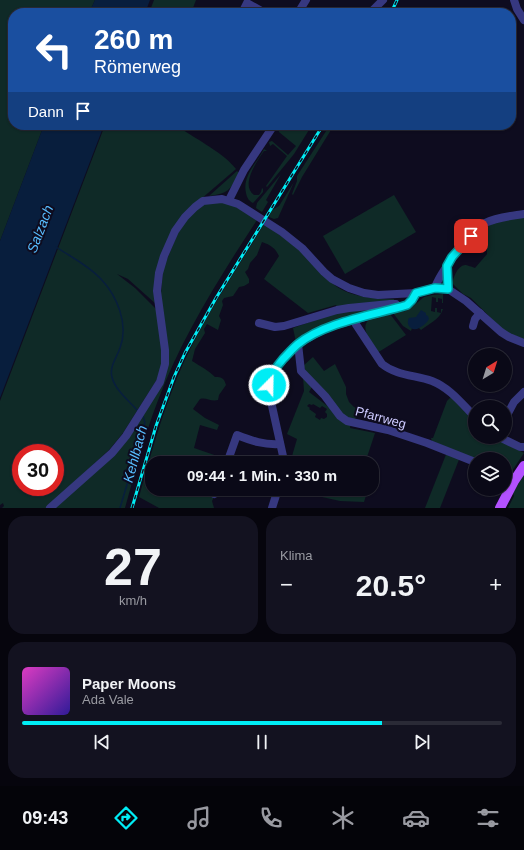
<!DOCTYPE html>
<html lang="de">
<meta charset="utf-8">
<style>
:root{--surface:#0a0917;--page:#131220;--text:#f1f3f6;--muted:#999aa1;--line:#2a2a36;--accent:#00edf5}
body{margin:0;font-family:Arial,sans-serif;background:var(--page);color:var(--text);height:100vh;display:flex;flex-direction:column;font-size:15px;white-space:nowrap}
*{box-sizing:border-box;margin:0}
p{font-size:13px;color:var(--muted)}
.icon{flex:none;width:22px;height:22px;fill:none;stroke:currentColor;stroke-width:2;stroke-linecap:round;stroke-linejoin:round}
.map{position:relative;height:508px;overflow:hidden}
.details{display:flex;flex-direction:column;gap:8px;padding:8px;background:#06050d;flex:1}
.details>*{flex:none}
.guide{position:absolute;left:8px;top:8px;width:508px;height:122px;border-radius:16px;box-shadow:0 1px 3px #0004,0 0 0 1px var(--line);background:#1a4fa0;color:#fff;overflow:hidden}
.needle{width:26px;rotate:38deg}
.tools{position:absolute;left:468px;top:348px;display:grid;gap:8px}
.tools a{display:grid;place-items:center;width:44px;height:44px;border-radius:50%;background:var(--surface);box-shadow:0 1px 3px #0004,0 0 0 1px var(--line);font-size:20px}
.speed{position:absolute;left:12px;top:444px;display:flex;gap:8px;font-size:20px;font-weight:700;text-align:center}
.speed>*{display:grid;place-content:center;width:52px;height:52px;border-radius:50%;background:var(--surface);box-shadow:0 1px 3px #0004,0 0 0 1px var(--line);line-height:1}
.speed .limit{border:6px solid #d22;background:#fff;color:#111}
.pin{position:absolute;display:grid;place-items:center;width:34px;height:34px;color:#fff;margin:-17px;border-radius:8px;box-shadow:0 2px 6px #0006}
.me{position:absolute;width:44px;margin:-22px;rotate:23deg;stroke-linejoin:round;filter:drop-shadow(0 0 3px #0008)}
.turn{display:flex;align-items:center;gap:14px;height:84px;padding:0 20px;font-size:18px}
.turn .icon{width:52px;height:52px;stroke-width:2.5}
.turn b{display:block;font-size:28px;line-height:34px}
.then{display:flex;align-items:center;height:38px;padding:0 20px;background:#0003;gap:8px;font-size:15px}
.big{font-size:30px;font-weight:600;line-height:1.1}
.details .widget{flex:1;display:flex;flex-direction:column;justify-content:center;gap:6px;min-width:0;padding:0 14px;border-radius:16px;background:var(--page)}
.details .dial{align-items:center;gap:0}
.dial b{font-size:52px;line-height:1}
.song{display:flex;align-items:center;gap:12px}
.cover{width:48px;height:48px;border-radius:6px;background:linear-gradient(135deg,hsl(310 70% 55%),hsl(250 70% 35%))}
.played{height:4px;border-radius:2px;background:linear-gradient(90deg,var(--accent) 75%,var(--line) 75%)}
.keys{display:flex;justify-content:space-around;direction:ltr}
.heat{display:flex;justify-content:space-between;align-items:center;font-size:22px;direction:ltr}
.details .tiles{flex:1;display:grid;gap:8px;grid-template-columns:1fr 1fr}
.widget:last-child{grid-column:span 2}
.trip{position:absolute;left:145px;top:456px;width:234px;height:40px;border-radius:16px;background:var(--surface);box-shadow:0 1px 3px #0004,0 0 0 1px var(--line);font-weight:600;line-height:40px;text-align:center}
.menu{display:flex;height:64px;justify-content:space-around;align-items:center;background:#040409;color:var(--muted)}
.menu .icon{width:28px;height:28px}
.menu .selected{color:var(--accent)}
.menu b{font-size:18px;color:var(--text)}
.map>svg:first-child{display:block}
.green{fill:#0f2a27;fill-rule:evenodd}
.water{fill:#081e3d}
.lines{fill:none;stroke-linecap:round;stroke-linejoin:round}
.stream{stroke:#081e3d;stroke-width:1.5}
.minor{stroke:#363880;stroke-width:8}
.major{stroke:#b351ff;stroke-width:10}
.rail-casing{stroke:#00edf5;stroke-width:3}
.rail{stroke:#0e0c1f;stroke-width:1.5;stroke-dasharray:4.5;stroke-linecap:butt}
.route-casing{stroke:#009a9f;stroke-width:10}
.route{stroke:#00edf5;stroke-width:7}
.labels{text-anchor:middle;stroke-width:4;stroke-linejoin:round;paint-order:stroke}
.street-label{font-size:13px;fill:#cdcaff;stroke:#0e0c1f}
.water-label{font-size:14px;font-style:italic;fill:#58bdff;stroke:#0e0c1f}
</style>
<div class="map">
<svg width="524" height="508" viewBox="0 0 524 508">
<rect width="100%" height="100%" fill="#0e0c1f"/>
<g class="green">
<path d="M0,0H95L89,13H13V125H44L0,241Z"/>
<path d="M154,0H196L191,13H149Z"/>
<path d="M105,125H181L180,128C196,139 225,154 236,169L194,205L167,241L156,304L128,279L117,274L135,288L158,311L162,339L161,373L123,433L109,450L46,508H2L4,506L3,503L0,505V401ZM21,453H55V487H21Z"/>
<path d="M279,125H312L294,154L267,187L266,186L287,156L273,144L270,146L269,142L272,141L288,155L296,146L279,132L278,128Z"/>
<path d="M330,125H334L302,177L293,195L292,194L297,181V176Z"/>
<path d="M264,149L267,151H264C257,161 240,185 254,195H259L261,192L262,188L263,189V192L253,203C249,201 247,198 246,193C242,176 257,163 264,149Z"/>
<path d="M237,171L239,173C230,191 228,193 209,196Z"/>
<path d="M281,174L266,200L268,202L262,212L256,208L257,203Z"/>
<path d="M294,182L278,218L274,219L269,217L272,210L279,206Z"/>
<path d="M394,195L416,232L345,274L323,236Z"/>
<path d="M221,202L235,206L257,220C219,278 181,338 157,403C144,437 135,473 125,508H55L95,472L162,383L161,294L163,269L180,228L190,215L204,204Z"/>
<path d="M524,217V339L508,333L501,328L471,298L463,294L452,283C454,277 457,266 465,265C467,265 472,267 475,268L487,254V247L473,237C488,220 504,220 524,217Z"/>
<path d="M264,224C276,232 287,239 297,248C310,259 320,272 332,283C348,297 374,299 394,299V302L337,309L336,305L308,313L264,279L279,256C275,248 271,245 262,242L257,255L250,263L248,269L245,272L249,279V283L244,286L239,287L233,296L224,298L222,301L223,305L219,316L221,320L218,330L207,324L204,329L205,333L195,349L192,361C200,366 208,370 215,377C222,377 224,378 226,385L219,395L218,400C211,402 206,397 200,399L193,409L205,418L219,425L217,430L200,425L194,448L226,459L225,463H152V489H214L215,495L212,501L214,508H159L139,497C150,457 161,417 177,378C199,324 234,274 264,224Z"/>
<path d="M443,294V303H442V299L438,298V302H436V298L432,297L431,311L435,312V308H437V312L441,313V309H443C440,319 429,324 421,330L419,328L415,329L412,328L411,331L403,326L393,313L405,311L412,307L424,297L432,295Z"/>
<path d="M391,305L296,342L293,328L338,312Z"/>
<path d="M390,314L406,335L377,353C373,345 357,325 371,319C377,316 384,316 390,314Z"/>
<path d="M313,357L324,371L335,364L346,387V394L349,402L354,407L360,410L355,419H347L310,378L303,366Z"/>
<path d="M303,377L313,385L309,392L351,424L350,428L375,433L365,463H290L297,439L287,434L304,391ZM309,404L312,405L313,404L320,408L322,406L327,409L325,412L327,414V417L324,419L321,418L320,420L315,417L316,414L309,409L310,408L307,406Z"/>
<path d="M451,397L475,422V437H494L524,453L510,474L505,473V459H475L432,441L431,438H433L447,401Z"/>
<path d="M447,452L460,457L440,508H425Z"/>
<path d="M524,472V508H508L514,496L513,493Z"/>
<path d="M322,489H368L364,502L340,501L322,497L325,490Z"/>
</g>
<g class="water">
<path d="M95,0H150L145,13H89Z"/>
<path d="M44,125H104L0,398V241Z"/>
<path d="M421,310L426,313V315L428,316L429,319C427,323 423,326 419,328C412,332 405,325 409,318L416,317Z"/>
</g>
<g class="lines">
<g class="stream">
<path d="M56,247C71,257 88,265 101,279C117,296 129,324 120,348C117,357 109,367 112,377C115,390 129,401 138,411"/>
<path d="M120,508L132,468L139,435L145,423L143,416"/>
</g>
<g class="minor">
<path d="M514,0L517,9L524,20"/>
<path d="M242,13L247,3L265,13"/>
<path d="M298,13L306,0"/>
<path d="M370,13L383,0"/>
<path d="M229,200L244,170L274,125"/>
<path d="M447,266L448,289"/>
<path d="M435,288C439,274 472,229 485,223C497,217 511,216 524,214"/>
<path d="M353,320L382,364C397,376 415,375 432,381C450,388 462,404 475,417"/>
<path d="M259,323L275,327L284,326L337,310L349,308L390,304H396L399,307"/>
<path d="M473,326L475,319L480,313"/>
<path d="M298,344L301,371L325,396L340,416L347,421L356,423L388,430L427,443L475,462"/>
<path d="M505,419L514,402L524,392"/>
<path d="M499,437L520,447H524"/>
<path d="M227,463L237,435C252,441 264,445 280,444"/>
<path d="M282,463L283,456L272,406L269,385L270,377L274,370L298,344L317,333L330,327L407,305L412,300L416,293"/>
<path d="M505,476L514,481"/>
<path d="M214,494L216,489"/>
<path d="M50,508L112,453L126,436L160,382L165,364V350L157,291L159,273L164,256L175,231L185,217L195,207L203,201L222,199L238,204L282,232L302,248L324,272L332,279L349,288L364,293L378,295L416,293L435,288L448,289L466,301L501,332L509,337L524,343"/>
<path d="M272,508L278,489"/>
</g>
<path class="major" d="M500,508L514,481L524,466"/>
<g class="rail-casing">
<g id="rail">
<path d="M391,13L397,0"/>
<path d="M132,508L156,426L174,377L185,353L216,298L323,125"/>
</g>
</g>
<use href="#rail" class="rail"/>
</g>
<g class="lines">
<g class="route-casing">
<path id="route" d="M269,385C271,374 276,367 283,359C288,354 293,348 298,344C325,322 374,315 407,305L412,300L416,293L435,288L448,289L447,266L452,257L471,236"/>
</g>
<use href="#route" class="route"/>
</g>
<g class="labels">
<g class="street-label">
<text transform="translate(381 417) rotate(15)" y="5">Pfarrweg</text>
</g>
<g class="water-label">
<text transform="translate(40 229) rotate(-69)" y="5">Salzach</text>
<text transform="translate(135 454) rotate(-75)" y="5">Kehlbach</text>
</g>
</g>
</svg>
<div class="tools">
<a><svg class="needle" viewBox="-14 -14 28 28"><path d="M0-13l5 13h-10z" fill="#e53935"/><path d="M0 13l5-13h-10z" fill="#999aa1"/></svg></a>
<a><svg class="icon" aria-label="search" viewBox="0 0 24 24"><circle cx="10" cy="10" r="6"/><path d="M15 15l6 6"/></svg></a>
<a><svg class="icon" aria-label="layers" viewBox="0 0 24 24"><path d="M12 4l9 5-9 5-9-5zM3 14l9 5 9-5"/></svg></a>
</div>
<div class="speed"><div class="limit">30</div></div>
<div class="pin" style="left:471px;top:236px;background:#d93025"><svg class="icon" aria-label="arrive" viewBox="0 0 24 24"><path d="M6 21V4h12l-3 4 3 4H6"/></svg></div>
<svg class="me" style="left:269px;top:385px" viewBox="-20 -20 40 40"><circle r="17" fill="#00edf5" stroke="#fff" stroke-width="3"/><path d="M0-11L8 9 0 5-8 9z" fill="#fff"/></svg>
<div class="trip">09:44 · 1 Min. · 330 m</div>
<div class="guide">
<div class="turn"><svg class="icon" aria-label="left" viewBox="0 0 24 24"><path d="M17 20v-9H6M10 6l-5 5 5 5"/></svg><div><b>260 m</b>Römerweg</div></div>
<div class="then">Dann<svg class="icon" aria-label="arrive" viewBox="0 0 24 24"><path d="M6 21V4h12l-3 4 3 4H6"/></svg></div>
</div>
</div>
<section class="details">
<div class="tiles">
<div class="widget dial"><b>27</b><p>km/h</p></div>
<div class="widget"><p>Klima</p>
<div class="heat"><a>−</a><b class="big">20.5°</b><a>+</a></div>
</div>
<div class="widget">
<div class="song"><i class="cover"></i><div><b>Paper Moons</b><p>Ada Vale</p></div></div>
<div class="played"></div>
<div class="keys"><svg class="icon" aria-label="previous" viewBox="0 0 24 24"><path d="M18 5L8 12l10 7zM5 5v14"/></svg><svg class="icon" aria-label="pause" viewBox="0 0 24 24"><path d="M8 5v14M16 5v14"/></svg><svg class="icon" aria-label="next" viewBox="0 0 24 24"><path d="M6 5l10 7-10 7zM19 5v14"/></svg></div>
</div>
</div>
</section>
<nav class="menu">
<b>09:43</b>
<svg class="icon selected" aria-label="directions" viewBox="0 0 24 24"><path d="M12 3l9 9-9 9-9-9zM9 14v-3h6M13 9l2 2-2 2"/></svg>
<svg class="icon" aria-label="music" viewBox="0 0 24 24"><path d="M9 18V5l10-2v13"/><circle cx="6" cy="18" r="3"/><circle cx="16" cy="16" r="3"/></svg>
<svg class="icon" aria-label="phone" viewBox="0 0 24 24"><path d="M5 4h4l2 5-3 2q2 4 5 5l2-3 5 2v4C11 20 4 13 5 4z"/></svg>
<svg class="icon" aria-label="climate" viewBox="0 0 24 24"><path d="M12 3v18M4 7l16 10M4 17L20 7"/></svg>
<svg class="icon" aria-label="car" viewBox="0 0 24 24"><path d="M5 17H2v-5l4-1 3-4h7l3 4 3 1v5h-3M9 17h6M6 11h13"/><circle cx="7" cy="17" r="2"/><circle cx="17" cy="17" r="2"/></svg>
<svg class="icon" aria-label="filters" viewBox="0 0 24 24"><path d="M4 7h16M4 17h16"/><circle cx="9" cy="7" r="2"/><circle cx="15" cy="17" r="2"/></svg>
</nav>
